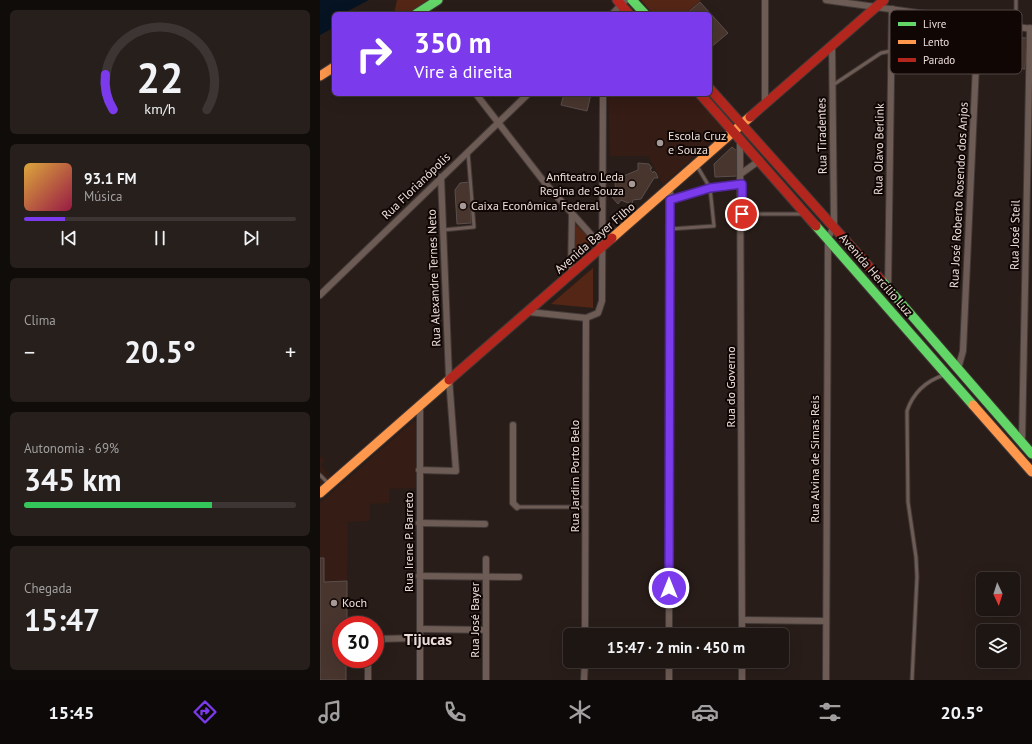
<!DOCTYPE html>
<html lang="pt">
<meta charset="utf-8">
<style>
:root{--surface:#1e1613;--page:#261f1c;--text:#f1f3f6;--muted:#a19fa0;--line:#3c3533;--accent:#7c3aed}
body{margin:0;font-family:"PT Sans",sans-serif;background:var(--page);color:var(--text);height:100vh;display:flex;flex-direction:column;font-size:15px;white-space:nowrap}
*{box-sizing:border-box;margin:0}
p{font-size:13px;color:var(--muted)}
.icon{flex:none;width:22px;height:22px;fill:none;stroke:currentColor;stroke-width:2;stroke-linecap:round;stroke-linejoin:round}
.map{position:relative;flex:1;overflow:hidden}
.drawer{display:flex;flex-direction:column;gap:10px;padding:10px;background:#100c0a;width:320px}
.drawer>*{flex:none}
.hud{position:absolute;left:12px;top:12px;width:380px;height:84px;border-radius:6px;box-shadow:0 4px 16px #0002,0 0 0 1px var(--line);background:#7c3aed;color:#fff;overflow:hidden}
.needle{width:26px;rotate:176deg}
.controls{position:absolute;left:656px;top:572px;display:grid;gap:8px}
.controls a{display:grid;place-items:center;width:44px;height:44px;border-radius:6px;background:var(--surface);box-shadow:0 4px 16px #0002,0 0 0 1px var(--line);font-size:20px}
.speed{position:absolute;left:12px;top:616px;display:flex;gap:8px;font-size:20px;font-weight:700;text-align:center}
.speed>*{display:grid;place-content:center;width:52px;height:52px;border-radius:50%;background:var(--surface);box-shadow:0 4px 16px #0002,0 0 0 1px var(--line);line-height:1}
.speed .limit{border:6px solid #d22;background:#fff;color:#111}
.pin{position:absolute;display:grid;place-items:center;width:34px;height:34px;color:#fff;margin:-17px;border:2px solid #fff;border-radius:50%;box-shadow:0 1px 4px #0007}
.me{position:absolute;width:44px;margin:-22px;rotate:0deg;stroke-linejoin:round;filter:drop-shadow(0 0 3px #0008)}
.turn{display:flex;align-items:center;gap:14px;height:84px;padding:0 16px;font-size:18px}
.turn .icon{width:52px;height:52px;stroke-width:2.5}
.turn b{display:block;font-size:28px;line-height:34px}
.big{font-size:30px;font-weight:700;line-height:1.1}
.drawer .card{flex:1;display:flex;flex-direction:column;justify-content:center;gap:6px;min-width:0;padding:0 14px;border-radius:6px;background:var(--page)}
.drawer .dial{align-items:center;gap:0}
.dial svg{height:104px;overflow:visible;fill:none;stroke:var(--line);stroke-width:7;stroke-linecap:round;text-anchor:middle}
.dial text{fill:var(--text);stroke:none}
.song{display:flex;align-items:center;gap:12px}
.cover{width:48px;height:48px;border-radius:6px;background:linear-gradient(135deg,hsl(40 70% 55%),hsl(340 70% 35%))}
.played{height:4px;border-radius:2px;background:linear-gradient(90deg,var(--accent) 15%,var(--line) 15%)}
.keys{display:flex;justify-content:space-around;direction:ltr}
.heat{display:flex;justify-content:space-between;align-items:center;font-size:22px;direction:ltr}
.charge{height:6px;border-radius:3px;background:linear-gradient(90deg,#34c759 69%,var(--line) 0)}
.trip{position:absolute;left:243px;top:628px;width:226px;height:40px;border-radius:6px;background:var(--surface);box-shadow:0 4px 16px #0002,0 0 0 1px var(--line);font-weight:700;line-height:40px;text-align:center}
.tab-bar{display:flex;height:64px;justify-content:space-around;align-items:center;background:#0c0908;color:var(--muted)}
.tab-bar .icon{width:28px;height:28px}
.tab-bar .current{color:var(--accent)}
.tab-bar b{font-size:18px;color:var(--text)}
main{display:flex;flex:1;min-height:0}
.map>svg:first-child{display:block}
.built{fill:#351c15}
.green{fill:#532616}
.water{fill:#051323}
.building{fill:#48352e;stroke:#594f4c}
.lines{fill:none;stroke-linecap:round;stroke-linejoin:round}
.lane-casing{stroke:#423936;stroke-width:5}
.street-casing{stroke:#423936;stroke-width:8}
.fast-casing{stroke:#423936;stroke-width:11}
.slow-casing{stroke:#423936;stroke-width:11}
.jam-casing{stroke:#423936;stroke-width:11}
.lane{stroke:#6d5b55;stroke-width:3}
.street{stroke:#6d5b55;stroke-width:6}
.fast{stroke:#63d668;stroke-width:9}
.slow{stroke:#ff974d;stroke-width:9}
.jam{stroke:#b3261e;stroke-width:9}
.route-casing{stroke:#51269a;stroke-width:10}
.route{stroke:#7c3aed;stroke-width:7}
.poi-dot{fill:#a79a96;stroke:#100705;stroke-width:1.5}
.labels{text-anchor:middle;stroke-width:4;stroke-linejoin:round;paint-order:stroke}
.poi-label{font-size:12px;fill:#ecddd9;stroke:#100705;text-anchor:start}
.street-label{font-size:12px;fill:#ecddd9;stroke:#100705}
.district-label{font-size:16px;font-weight:bold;fill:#ecddd9;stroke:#100705}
.key{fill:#100705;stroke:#524745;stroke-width:1}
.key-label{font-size:11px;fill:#ecddd9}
</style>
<main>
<section class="drawer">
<div class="card dial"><svg viewBox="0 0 100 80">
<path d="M14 69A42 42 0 1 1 86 69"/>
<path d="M14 69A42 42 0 0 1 8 42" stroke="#7c3aed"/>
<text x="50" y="56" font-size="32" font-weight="700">22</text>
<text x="50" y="72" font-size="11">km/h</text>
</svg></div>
<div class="card">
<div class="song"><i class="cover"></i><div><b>93.1 FM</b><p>Música</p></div></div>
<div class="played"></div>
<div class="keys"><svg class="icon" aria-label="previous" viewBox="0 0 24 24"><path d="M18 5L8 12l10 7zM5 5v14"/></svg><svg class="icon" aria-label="pause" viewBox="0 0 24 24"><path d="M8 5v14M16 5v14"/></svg><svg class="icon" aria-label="next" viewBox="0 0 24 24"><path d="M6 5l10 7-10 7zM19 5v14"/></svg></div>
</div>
<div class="card"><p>Clima</p>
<div class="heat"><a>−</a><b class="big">20.5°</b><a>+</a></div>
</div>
<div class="card"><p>Autonomia · 69%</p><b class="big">345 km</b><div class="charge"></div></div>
<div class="card"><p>Chegada</p><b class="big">15:47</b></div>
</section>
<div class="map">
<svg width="712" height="680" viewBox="0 0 712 680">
<rect width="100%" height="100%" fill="#281d19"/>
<g class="built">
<path d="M288,94H375L405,129L343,185L328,156H290Z"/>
<path d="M94,421L98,422V488L69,489V503L50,504V521L28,522L27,625H21V659H26V680H0V503Z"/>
<path d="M0,455L5,461L1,465L11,479L0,488Z"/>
</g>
<g class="green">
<path d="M77,0H114L92,14H74Z"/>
<path d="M321,0H381L365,14H333Z"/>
<path d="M256,225L273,241L255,256Z"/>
<path d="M273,268V308L231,304Z"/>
</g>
<path class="water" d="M0,0H49C38,5 26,14 14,14L13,28L0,35Z"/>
<g class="building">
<path d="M380,2L408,33L390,48V14H366Z"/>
<path d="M670,36L707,38L705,69L668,67Z"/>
<path d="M244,94H271L267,111L241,105Z"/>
<path d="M412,147L417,151L418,176L395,177L394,164Z"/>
<path d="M318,163L329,164L332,168L330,169L333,173L334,171L336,173L338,178H334L321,199L313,200L312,203H308L301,200L298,204L292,197L296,196L295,182H301V177L318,170Z"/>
<path d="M149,182L151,223L137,224L135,190L140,183Z"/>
<path d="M0,558H4V582L27,581V625H21V659H26V680H0Z"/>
</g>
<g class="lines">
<g class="lane-casing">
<g id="lane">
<path d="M696,26V0"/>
<path d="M513,85L561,53L571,51"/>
<path d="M377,166L390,188L420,184"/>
<path d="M422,214H482"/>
<path d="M350,229L394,226L390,188L350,200"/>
<path d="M123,230L154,227L148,152"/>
<path d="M0,475L8,483"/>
<path d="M197,507H266"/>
<path d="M592,680L597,577L596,557L588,502L587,411C593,393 606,381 624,375"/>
</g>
</g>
<g class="street-casing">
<g id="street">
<path d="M506,0L712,29"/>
<path d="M292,14L306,0"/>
<path d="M156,94L225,183L282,247"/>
<path d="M445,103V0"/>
<path d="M420,141L422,635"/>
<path d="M422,173L440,160"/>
<path d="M251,275L252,213"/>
<path d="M568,289L572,9"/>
<path d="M0,295L208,94"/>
<path d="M209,312L266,318L278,313L282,301L283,94"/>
<path d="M638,369L643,351L658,21"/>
<path d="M100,406V680"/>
<path d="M193,425V503L197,507"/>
<path d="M702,442L710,28"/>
<path d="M99,470L136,471L129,378L121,177"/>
<path d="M99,523L165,524"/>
<path d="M166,559V680"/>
<path d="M99,576L199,577"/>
<path d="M422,620L505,621"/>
<path d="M100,629L166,630"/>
<path d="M265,635L266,318"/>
<path d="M349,635L350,188"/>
<path d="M55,639L100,638"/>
<path d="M48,680V659"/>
<path d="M264,680L265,661"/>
<path d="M349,680V661"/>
<path d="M422,680V661"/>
<path d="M506,680L508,238L514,226L512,45"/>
</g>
</g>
<g class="fast-casing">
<g id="fast">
<path d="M312,0L325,14"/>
<path d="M96,14L118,0"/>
<path d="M496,226L653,405"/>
<path d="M561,280L712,454"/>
</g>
</g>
<g class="slow-casing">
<g id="slow">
<path d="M0,76L14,67"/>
<path d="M292,238L430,117"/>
<path d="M653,405L712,472"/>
<path d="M0,493L129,380"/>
</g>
</g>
<g class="jam-casing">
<g id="jam">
<path d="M297,0L309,14"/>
<path d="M390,89L561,280"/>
<path d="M380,94L496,226"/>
<path d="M430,117L564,0"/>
<path d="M129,380L292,238"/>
</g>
</g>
<use href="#lane" class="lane"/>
<use href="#street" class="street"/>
<use href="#fast" class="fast"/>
<use href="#slow" class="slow"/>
<use href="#jam" class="jam"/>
</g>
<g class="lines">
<g class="route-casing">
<path id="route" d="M349,588L350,200L390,188L422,184V214"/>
</g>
<use href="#route" class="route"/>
</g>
<g class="poi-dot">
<circle cx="340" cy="143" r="4"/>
<circle cx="312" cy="184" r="4"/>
<circle cx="143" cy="206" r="4"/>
<circle cx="14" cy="603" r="4"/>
</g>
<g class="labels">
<g class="poi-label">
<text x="348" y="140">Escola Cruz<tspan x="348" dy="14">e Souza</tspan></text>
<text x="304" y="181" text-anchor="end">Anfiteatro Leda<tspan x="304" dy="14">Regina de Souza</tspan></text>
<text x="151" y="210">Caixa Econômica Federal</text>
<text x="22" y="607">Koch</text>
</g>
<g class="street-label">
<text transform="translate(502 136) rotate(-91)" y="4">Rua Tiradentes</text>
<text transform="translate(559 149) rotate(-89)" y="4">Rua Olavo Berlink</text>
<text transform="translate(96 186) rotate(-44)" y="4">Rua Florianópolis</text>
<text transform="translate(639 195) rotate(-87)" y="4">Rua José Roberto Rosendo dos Anjos</text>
<text transform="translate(695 235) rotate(-89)" y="4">Rua José Steil</text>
<text transform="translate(275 238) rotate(-41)" y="4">Avenida Bayer Filho</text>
<text transform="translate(556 275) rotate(49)" y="4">Avenida Hercílio Luz</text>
<text transform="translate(114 278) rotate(-92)" y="4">Rua Alexandre Ternes Neto</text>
<text transform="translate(411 387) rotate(-90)" y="4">Rua do Governo</text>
<text transform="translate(495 459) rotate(-90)" y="4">Rua Alvina de Simas Reis</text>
<text transform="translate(255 476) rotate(-90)" y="4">Rua Jardim Porto Belo</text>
<text transform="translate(89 542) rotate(-90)" y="4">Rua Irene P. Barreto</text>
<text transform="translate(155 620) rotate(-90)" y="4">Rua José Bayer</text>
</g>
<g class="district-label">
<text x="108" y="645">Tijucas</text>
</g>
</g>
<rect x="570" y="10" width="132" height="64" rx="6" class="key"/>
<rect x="578" y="22" width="18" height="4" fill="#63d668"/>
<rect x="578" y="40" width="18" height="4" fill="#ff974d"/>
<rect x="578" y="58" width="18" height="4" fill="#b3261e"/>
<g class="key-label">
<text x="603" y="28">Livre</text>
<text x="603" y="46">Lento</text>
<text x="603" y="64">Parado</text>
</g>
</svg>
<div class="controls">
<a><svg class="needle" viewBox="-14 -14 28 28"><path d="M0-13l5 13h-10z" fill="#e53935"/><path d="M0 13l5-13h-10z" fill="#a19fa0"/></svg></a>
<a><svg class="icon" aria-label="layers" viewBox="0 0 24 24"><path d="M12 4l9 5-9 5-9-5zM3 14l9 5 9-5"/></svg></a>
</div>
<div class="speed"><div class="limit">30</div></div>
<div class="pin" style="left:422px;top:214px;background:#d93025"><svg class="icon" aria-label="arrive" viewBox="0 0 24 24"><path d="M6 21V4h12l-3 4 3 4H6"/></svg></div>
<svg class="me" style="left:349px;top:588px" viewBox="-20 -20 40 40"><circle r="17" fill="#7c3aed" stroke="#fff" stroke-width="3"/><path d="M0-11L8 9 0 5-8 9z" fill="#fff"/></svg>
<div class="trip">15:47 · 2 min · 450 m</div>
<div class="hud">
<div class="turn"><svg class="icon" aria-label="right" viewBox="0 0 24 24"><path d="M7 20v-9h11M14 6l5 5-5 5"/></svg><div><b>350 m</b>Vire à direita</div></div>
</div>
</div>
</main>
<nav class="tab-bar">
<b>15:45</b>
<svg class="icon current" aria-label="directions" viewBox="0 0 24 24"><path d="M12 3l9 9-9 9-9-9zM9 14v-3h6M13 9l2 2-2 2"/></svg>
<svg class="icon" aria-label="music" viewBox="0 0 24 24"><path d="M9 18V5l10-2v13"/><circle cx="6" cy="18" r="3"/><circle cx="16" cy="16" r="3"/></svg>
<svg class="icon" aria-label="phone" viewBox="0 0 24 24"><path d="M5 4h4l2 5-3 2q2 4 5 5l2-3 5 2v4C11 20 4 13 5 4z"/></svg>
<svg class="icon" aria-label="climate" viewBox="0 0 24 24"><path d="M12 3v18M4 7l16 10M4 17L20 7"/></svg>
<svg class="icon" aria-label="car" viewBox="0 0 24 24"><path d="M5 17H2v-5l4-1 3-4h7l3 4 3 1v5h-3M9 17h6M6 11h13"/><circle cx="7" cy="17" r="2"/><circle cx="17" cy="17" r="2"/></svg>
<svg class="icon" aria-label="filters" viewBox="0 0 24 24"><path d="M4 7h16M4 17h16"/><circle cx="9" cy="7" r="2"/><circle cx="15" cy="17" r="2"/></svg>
<b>20.5°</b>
</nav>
